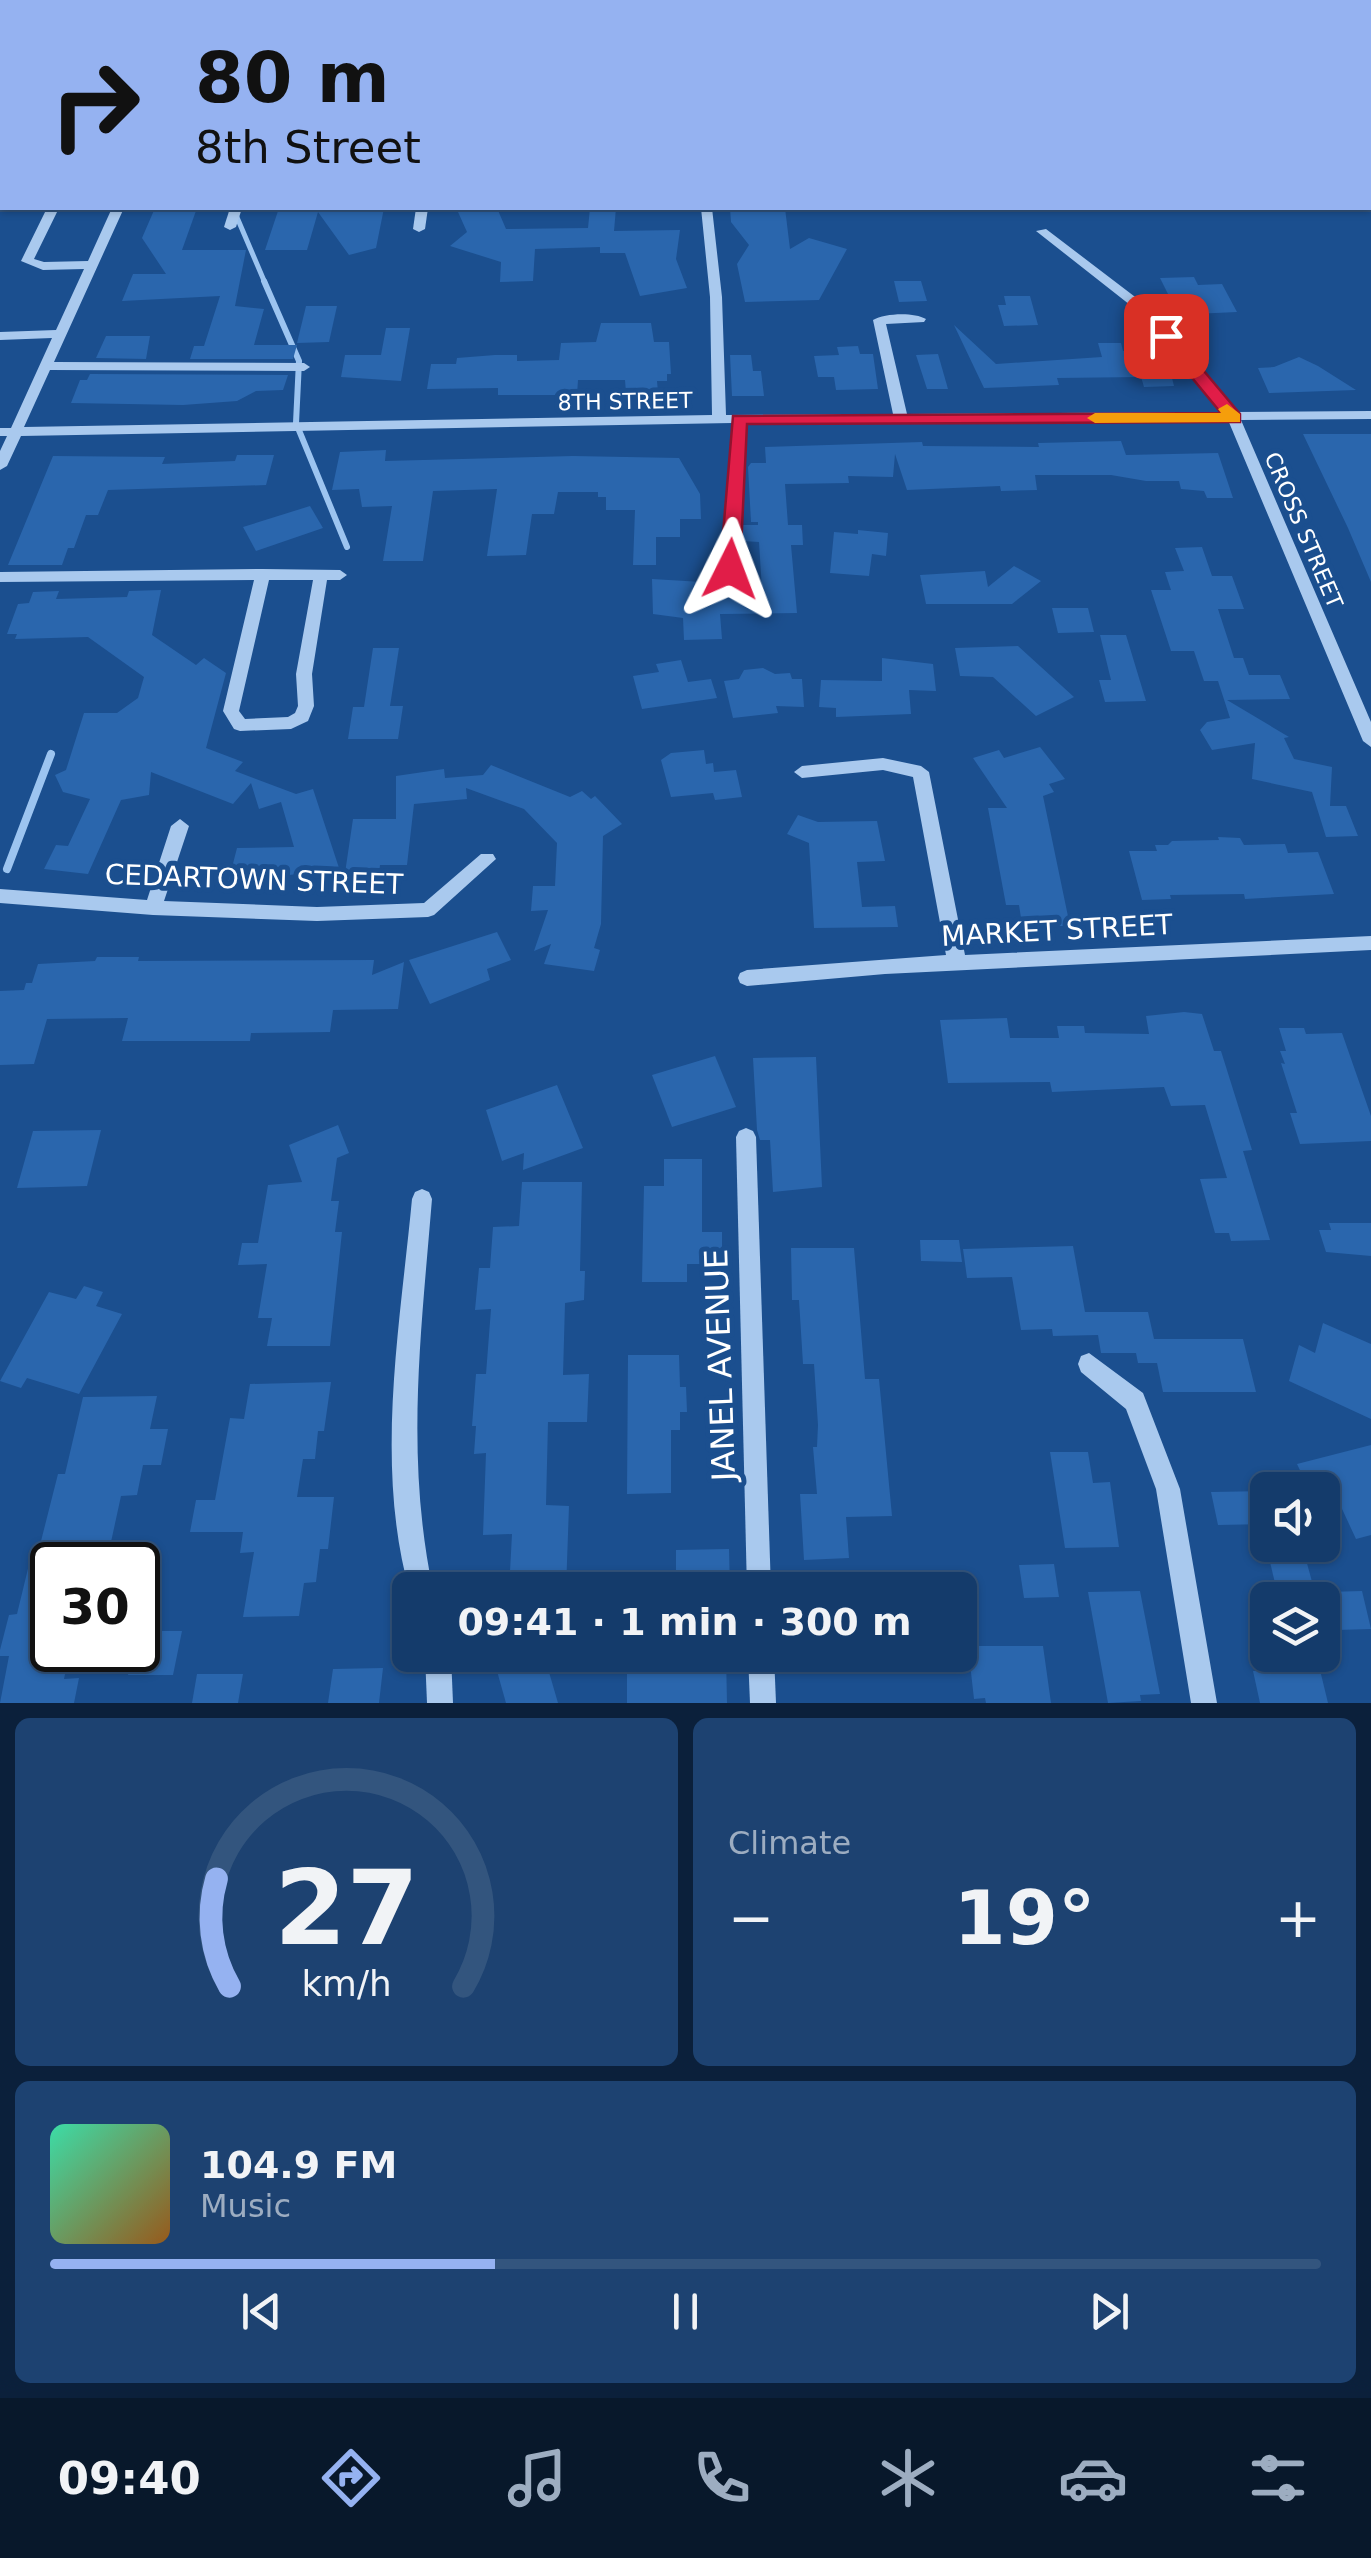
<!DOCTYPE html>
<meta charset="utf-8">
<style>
:root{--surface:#143b6b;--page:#1d4271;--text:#f1f3f6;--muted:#9dadc1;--line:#33557e;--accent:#95b2f1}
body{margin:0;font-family:"DejaVu Sans",sans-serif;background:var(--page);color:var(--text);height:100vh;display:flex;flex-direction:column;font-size:38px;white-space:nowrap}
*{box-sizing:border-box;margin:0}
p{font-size:32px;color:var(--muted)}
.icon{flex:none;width:55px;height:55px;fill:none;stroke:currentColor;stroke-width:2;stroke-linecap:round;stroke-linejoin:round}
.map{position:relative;height:1703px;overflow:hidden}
.sheet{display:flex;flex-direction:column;gap:15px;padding:15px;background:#0b203b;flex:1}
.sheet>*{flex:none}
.guide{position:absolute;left:0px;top:0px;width:1372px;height:210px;box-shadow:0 2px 8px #0004,0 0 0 2px var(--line);background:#95b2f1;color:#111;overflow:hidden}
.fabs{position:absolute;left:1250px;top:1472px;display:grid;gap:20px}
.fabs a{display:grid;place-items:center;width:90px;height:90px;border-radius:15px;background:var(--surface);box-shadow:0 2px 8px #0004,0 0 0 2px var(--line);font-size:50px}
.speed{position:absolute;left:30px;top:1542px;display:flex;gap:20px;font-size:50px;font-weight:700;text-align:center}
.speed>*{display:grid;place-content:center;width:130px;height:130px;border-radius:50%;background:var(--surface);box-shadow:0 2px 8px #0004,0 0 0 2px var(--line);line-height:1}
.speed .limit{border:5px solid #111;border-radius:15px;background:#fff;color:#111}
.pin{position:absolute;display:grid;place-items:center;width:85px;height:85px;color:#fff;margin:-42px;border-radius:20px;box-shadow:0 5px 15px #0006}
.me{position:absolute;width:110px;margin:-55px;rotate:3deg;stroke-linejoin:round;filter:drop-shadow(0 0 8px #0008)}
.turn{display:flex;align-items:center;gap:35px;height:210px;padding:0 30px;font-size:45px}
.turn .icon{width:130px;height:130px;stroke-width:2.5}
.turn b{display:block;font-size:70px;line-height:85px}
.big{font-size:75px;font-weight:700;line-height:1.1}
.sheet .tile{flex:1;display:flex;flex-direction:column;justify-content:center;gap:15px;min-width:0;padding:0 35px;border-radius:15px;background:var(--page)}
.sheet .dial{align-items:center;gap:0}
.dial svg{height:260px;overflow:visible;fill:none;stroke:var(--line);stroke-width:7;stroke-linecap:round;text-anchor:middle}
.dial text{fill:var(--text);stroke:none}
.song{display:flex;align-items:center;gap:30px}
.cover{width:120px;height:120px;border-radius:15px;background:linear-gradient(135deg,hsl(160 70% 55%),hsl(30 70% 35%))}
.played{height:10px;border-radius:5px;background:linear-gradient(90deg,var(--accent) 35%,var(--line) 35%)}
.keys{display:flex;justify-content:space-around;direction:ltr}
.heat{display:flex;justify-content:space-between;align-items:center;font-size:55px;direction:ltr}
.sheet .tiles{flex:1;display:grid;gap:15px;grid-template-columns:1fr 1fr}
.tile:last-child{grid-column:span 2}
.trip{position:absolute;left:392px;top:1572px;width:585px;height:100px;border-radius:15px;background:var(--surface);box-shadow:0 2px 8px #0004,0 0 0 2px var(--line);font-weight:700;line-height:100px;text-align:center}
.tab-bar{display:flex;height:160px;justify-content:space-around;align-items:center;background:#08182b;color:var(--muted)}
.tab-bar .icon{width:70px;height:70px}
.tab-bar .current{color:var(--accent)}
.tab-bar b{font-size:45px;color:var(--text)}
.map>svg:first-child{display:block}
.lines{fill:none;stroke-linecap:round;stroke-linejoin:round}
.stream-far2{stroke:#9cc4f0;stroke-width:5}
.stream-far1{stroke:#9cc4f0;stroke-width:6}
.stream{stroke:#9cc4f0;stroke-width:8}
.building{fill:#2a66ad}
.minor{fill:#a9c9ee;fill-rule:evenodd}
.route{fill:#e11d48;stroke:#92132f;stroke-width:2.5}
.slow{fill:#f59e0b}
.labels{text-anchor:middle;stroke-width:10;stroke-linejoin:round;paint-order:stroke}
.far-street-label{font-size:22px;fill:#fff;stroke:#1b4f8f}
.street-label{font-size:28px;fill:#fff;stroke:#1b4f8f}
.near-street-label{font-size:32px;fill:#fff;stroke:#1b4f8f}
</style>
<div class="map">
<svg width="1371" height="1703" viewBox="0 0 1371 1703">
<rect width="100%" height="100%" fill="#1b4f8f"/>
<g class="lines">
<path class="stream-far2" d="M233,208L265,283"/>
<path class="stream-far1" d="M264,281L299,361L296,423L347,547"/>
<path class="stream" d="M7,869L51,754"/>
</g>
<g class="building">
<path d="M155,208H197L182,250H246L235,306L264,309L254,345H297L293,359H190L194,346H204L220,296L122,301L133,274H166L142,238Z"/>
<path d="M279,208H384L376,248L349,255L318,212L307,250H265Z"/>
<path d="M461,208H497L506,229L588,228L590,208H616L614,231L680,230L676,259L687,288L640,296L625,253H600V247L535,249L533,281L500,282L501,262L450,246L467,232L458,212L463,211Z"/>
<path d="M730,208H785L790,249L809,238L847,249L819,300L745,302L737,264L749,245L731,222Z"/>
<path d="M1194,277L1198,285L1222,284L1237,312L1194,314L1186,299L1171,300L1160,278Z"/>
<path d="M894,281H921L927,301L899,302Z"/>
<path d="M1004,296H1030L1038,325L1004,326L998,305H1006Z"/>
<path d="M306,306H337L329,342L297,343Z"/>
<path d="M601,323H651L654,342H669L671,374H667V381H657L658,392L626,393L625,380H578L577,395H498V388L427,389L431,364H456L457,358L495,355H517V361L559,360L561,343L596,342Z"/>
<path d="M954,325L996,364L1102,357L1098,343H1121L1123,351H1152L1157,362H1168L1174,386L1144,387L1141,377L1057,378L1059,385L984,388Z"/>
<path d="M386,328H410L401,381L341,377L345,355H381Z"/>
<path d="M106,336H150L146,359L96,358Z"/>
<path d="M858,346L860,354H873L878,389L836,390L834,377H818L814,356L839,355L837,347Z"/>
<path d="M938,354L948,389H927L916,355Z"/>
<path d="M730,355H751L753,371H761L764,396H732Z"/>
<path d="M1299,357L1318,366L1356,390L1269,393L1258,368L1274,367Z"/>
<path d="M90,374L288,375L283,390L256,391L237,401L183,405L71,403L80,380H87Z"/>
<path d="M1303,434H1371V582L1348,528Z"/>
<path d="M1121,441L1126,455L1218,453L1233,498H1207L1204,491L1181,489L1179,481H1146L1111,475H1035L1037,490L1001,491L1000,486L907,490L895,454L893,477L848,476L849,483L785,484L788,525H802L803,545H791L797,613L720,614L722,639L684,640L683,618L653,614L652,579L719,583L720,590H762L759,542L742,541L743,525H758V522H751L748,467L751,463H766L765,447L922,442L923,446L1039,447L1038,443Z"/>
<path d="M386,450L385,461L573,456L679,458L700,494L701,519H680V537H656V565H633L635,510H606V497H598V492H558L554,514H532L526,555L487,556L497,489L433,491L423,561H383L392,506L362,507L359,489L332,490L340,452Z"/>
<path d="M237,455H274L266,485L108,490L98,515H86L74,548H68L62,565H8L53,456L165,457L162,464L235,461Z"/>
<path d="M310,506L323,528L256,551L243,527Z"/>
<path d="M858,530L888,533L886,556L872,554L869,576L830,573L834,532L858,534Z"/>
<path d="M1202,547L1212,576H1232L1244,609H1218L1234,658H1243L1249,675H1280L1290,699L1227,700L1289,737L1284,738L1294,759L1332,767L1330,806H1346L1358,836L1326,837L1312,792L1252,779L1255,743L1212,750L1200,730L1207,722L1230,718L1218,681H1204L1194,651H1171L1151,590H1171L1165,572L1184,571L1175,548Z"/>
<path d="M1014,566L1041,581L1012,604H926L920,575L985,571L988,587Z"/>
<path d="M161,590L152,635L196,665L204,658L226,673L206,748L243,762L235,771L296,794L313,789L341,874H297L274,877L268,883H228L237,848L294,847L281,802L259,809L251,783L233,804L151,772L149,795L121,800L88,874L44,869L56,845L68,846L90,799L63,792L55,775L66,770L84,713H117L138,698L144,677L88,637L15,639L17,634H7L18,604L29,603L33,592L59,591L56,599L127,597L129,591Z"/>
<path d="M1052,608H1088L1094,632L1058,633Z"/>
<path d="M1100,635H1126L1146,701L1105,702L1099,680H1111Z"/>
<path d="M1018,646L1074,697L1036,716L993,677L960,676L955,648Z"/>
<path d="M373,648H399L390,706H403L398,739H348L353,707H364Z"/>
<path d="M882,658L933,664L936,691L909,690L911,714L836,717V708L819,707L821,680L882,681Z"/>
<path d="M681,660L688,682L711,679L717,698L642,709L633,676L659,672L656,664Z"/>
<path d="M763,668L775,674L790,673L792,679H802L804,707L776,706L778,713L733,718L724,681L739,679L744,670Z"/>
<path d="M1040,747L1065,779L1049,784L1054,792L1043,796L1070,926H1028L1027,918H1021L1019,905H1006L988,808H1007L973,758L999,750L1004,758Z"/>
<path d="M704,750L706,764L713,763L714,772L736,770L742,797L715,800L713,793L671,797L661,760L671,753Z"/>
<path d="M491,765L570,797L582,791L591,799L595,796L622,824L603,836L601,924L594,948L600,950L594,971L544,964L551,944L534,951L548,910L531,911L533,886H555L557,843L524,809L466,788L467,799L414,804L407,865H380L379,873H345L353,819H396V776L444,769L445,778L483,775Z"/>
<path d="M798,815L818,822L877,821L885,861L857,862L862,907L895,906L898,927L814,928L809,843L787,834Z"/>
<path d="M1218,837L1240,838L1244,845L1285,844L1288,853L1318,852L1334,894L1245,899L1244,894L1170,895L1171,899L1142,900L1129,851H1157L1155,845H1168L1172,841L1219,840Z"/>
<path d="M497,932L511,960L487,969L490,980L430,1004L409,960Z"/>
<path d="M97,957H139L138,961L374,960L372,975L404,962L398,1009L333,1010L330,1032L251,1033L250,1041H122L128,1018L47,1019L34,1064L0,1065V991L24,990L26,983H32L38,964L95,961Z"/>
<path d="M1184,1012L1202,1014L1214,1051H1221L1252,1150L1243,1151L1270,1240L1231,1241L1229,1233H1215L1200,1179L1227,1178L1205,1105L1171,1106L1164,1087L1052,1092L1050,1082L948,1083L940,1020L1007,1018L1010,1038H1059L1057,1026H1084L1085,1033L1149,1034L1146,1016Z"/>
<path d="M1279,1028H1304L1306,1034L1342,1033L1371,1116V1141L1300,1144L1290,1113H1297L1281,1063L1285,1064L1280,1051H1286Z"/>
<path d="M715,1056L736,1107L672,1127L652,1075Z"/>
<path d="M816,1057L822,1187L773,1192L770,1140H760L757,1130L753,1058Z"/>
<path d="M557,1085L583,1148L523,1170L524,1153L502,1161L486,1110Z"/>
<path d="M338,1125L349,1153L337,1158L331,1201H339L335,1232H342L330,1346H267L272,1318H258L267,1264L238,1265L242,1243H258L268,1185L302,1182L289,1145Z"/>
<path d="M101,1130L87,1186L17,1188L33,1131Z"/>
<path d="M664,1159H702V1232H722V1264H687V1282H642L644,1186H664Z"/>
<path d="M522,1182H582L580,1271H585L584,1300L565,1303L563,1375L589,1374L587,1422H548L546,1505L569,1506L566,1590H509L512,1534L483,1535L486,1453L474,1454L476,1426H472L476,1374H486L491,1309L475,1310L479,1268H490L493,1227L519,1226Z"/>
<path d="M1329,1223H1371V1256L1326,1252L1319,1230H1331Z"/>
<path d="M920,1240H959L962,1262L921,1261Z"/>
<path d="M1073,1246L1085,1312H1148L1154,1339H1243L1256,1392H1163L1157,1363H1138L1136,1353H1101L1098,1335L1053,1336L1052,1329L1021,1330L1012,1277L967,1278L963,1249Z"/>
<path d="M791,1248H854L865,1379H879L892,1516L846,1517L849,1558L804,1560L800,1494H817L813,1447H817L818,1425L814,1364H803L799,1300H792Z"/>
<path d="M84,1286L103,1292L96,1306L122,1314L79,1394L27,1378L21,1388L0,1381L49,1292L76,1299Z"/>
<path d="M1323,1323L1371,1344V1419L1289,1381L1299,1345L1315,1353Z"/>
<path d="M628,1355H679L680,1387H686L687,1412H680V1430H671V1493L627,1494Z"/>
<path d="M331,1382L324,1431H318L315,1459H303L297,1497H334L328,1549H320L316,1582L304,1583L299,1616L243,1617L254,1552L240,1553L243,1532H190L196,1500H215L230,1418L244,1419L250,1384Z"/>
<path d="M157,1396L150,1429H168L161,1465H143L137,1495L121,1496L106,1565H52V1650H70L64,1679L79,1678L74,1703H0L9,1656H0V1650L9,1615L17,1614L33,1548L39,1549L58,1474H65L83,1397Z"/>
<path d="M1371,1445V1535L1356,1539L1330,1483L1309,1489L1297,1464Z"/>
<path d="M1050,1452H1088L1093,1483L1110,1482L1119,1547L1065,1548Z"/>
<path d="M1268,1491V1524L1218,1525L1211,1492Z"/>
<path d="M1266,1545H1302L1317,1600H1279Z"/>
<path d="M729,1549L730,1590H676V1550Z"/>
<path d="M1054,1564L1059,1597L1024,1598L1019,1565Z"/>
<path d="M1140,1591L1160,1694L1140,1695L1141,1701L1108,1703L1088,1592Z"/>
<path d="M1362,1591L1371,1629L1337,1630L1327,1592Z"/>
<path d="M138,1631H182L173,1675H128L133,1650H138Z"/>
<path d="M968,1646H1043L1051,1703H986L985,1698L974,1699Z"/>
<path d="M517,1655H544L558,1703H506L495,1664Z"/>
<path d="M627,1655H726L727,1703H627Z"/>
<path d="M383,1668L379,1703H328L333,1669Z"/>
<path d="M1320,1670L1328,1703H1260L1253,1671Z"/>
<path d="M197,1674H243L238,1703H192Z"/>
</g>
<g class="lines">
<g class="minor">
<path d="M611,0H621V2H612Z"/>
<path d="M47,208H59L34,259L44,262L88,261L112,208H124L54,362L304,363L310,367L304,371L50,370L24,427L712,415L710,297L701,208H712L722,297L726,415L893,414L873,320C885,313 914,312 926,319L924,322L886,324L907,414L1222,412L1139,312L1036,231L1046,229L1147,306L1236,412L1371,411V419L1241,420L1371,722V747L1363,741L1228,420L745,423L737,569L730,574L723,569L732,423L21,436L7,466L0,470V451L7,436H0V428H11L52,338L0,340V332L56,330L84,269L43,270L21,261Z"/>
<path d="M230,208H242L236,227L230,230L224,227Z"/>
<path d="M416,208H428L425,229L419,232L413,229Z"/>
<path d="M263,569L340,570L347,575L340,580H327L312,674L314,706L308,721L291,729L240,731L234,729L223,711L254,580L0,582V572ZM269,580H313L296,674L298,706L295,713L288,717L245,719L239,711Z"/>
<path d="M883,758L921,766L929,772L965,955L1371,936V950L885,974L747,986L740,983L738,978L740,973L747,970L946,955L913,777L883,770L802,778L794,772L802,766Z"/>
<path d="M180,819L189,826L164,901L317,907L424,903L481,854H493L496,859L434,915L428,917L317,921L153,915L0,903V889L147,900L171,826Z"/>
<path d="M746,1128L753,1131L756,1137L771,1590H747L736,1137L739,1131Z"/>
<path d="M422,1189L429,1192L432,1199C421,1334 405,1456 433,1590H410V1593C374,1466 400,1327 412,1199L415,1192Z"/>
<path d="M1089,1353L1143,1393L1180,1489L1217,1703H1191L1156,1489L1126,1409L1081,1372L1078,1364L1081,1356Z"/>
<path d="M425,1655H451L453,1703H427Z"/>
<path d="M748,1655H774L776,1703H750Z"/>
</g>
</g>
<path class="route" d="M1160,333H1172L1240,414V422L747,424L740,569L730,575L720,569L733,416L1221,413L1160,339Z"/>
<path class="slow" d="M1227,404L1240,414V422L1095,423L1087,418L1095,413H1221L1218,409Z"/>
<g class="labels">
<g class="far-street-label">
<text transform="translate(625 401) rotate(-1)" y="8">8TH STREET</text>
<text transform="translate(1304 530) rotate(67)" y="8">CROSS STREET</text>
</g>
<g class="street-label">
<text transform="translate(254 879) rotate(2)" y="10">CEDARTOWN STREET</text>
<text transform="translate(1057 930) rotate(-3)" y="10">MARKET STREET</text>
</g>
<g class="near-street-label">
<text transform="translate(720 1365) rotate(-92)" y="11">JANEL AVENUE</text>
</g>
</g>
</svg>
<div class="fabs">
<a><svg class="icon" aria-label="sound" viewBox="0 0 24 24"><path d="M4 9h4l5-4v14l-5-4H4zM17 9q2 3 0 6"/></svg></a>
<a><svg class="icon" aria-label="layers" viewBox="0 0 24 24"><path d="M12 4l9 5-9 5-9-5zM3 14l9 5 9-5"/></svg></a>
</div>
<div class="speed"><div class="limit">30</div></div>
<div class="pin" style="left:1166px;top:336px;background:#d93025"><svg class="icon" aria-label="arrive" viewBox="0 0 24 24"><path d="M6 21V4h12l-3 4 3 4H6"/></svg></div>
<svg class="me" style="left:730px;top:569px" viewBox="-20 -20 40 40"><path d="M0-17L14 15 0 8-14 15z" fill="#e11d48" stroke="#fff" stroke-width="4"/></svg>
<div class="trip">09:41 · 1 min · 300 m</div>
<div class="guide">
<div class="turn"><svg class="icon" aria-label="right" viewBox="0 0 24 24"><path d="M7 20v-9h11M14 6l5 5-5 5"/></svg><div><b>80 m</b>8th Street</div></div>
</div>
</div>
<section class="sheet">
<div class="tiles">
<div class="tile dial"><svg viewBox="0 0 100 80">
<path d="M14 69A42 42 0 1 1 86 69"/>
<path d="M14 69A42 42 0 0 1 10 36" stroke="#95b2f1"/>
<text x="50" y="56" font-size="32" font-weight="700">27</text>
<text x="50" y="72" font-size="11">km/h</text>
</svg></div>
<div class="tile"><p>Climate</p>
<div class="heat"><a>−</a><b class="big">19°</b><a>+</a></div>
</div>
<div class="tile">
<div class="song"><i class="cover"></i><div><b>104.9 FM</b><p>Music</p></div></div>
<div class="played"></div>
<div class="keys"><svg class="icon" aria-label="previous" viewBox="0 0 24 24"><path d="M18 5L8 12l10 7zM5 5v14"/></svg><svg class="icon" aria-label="pause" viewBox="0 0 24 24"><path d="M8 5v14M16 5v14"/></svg><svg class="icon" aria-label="next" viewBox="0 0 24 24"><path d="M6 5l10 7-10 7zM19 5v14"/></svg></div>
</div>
</div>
</section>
<nav class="tab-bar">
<b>09:40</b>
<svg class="icon current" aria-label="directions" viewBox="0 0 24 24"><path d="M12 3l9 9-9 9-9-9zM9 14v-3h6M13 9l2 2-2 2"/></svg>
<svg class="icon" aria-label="music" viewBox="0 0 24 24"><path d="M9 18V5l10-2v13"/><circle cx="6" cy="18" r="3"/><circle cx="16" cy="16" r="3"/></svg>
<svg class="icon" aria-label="phone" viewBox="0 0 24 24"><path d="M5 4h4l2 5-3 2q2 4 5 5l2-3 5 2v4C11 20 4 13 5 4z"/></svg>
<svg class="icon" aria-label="climate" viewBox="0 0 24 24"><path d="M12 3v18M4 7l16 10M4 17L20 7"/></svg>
<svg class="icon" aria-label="car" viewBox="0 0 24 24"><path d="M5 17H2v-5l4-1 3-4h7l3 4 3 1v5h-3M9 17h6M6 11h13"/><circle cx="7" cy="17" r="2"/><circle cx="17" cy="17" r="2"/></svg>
<svg class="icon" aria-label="filters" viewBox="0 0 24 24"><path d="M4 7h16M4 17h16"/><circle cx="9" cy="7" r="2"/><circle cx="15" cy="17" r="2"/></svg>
</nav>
